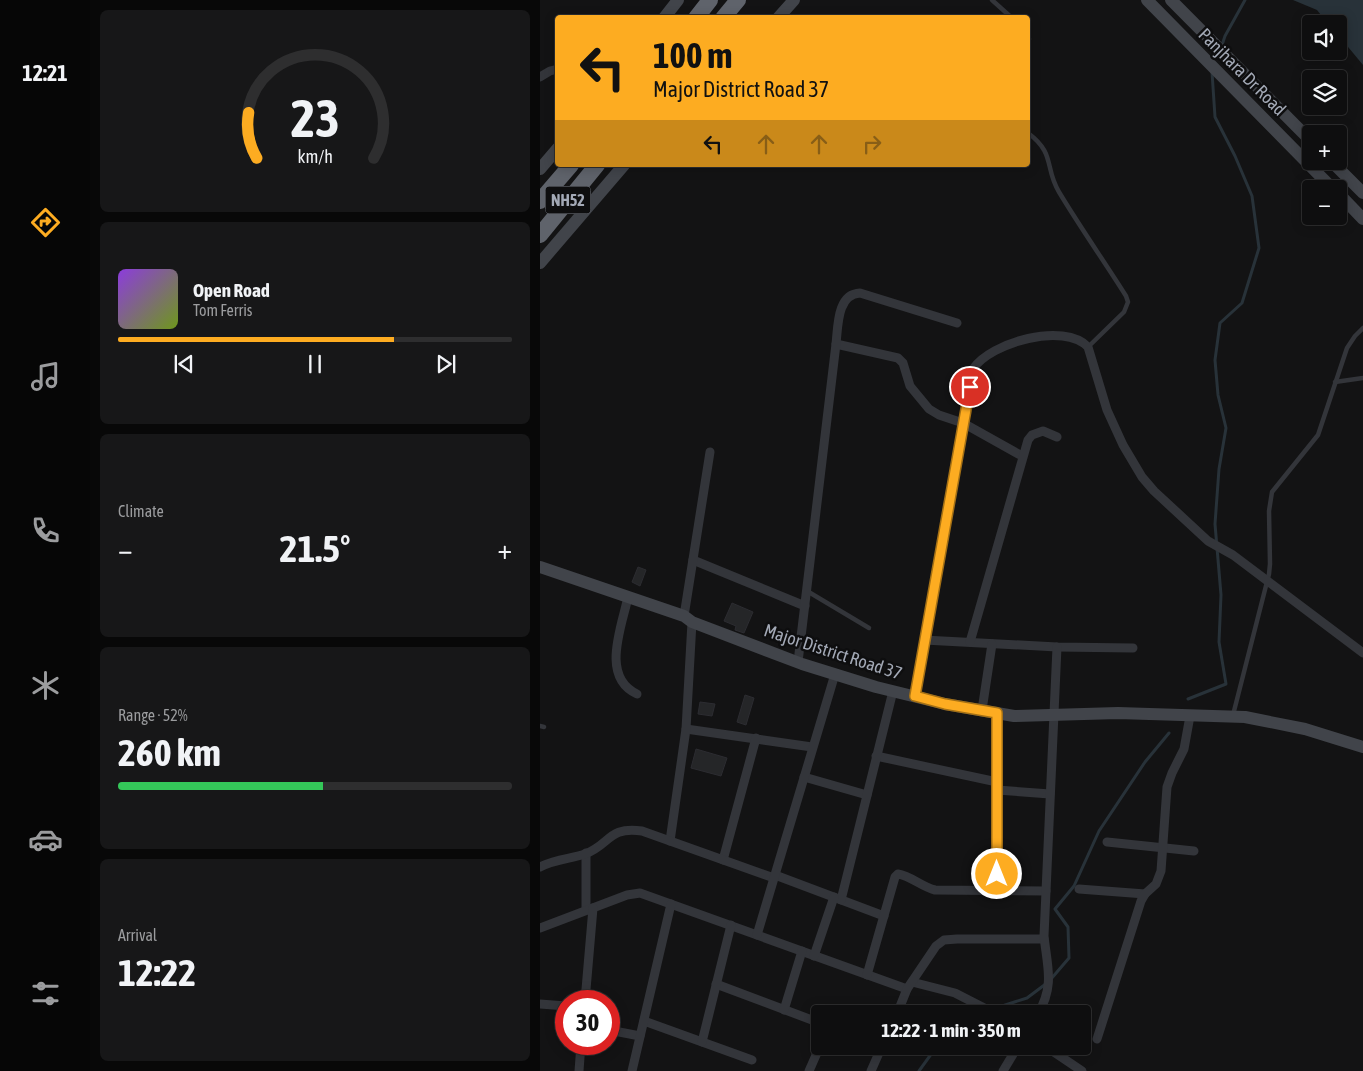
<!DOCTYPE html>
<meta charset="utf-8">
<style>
:root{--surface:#0e0e0f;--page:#171718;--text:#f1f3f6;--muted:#9b9c9e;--line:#2e2e2f;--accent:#fdac21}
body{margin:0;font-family:"Asap Condensed",sans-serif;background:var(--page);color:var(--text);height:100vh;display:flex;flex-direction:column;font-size:19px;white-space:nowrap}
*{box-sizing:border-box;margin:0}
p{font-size:16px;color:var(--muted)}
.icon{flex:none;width:28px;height:28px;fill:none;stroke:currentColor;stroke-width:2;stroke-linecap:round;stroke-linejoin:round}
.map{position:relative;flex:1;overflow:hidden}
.drawer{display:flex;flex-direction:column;gap:10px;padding:10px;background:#080808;width:450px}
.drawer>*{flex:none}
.banner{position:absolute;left:15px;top:15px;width:475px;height:152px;border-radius:5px;box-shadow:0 2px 12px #0003,0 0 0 1px var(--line);background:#fdac21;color:#111;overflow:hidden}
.buttons{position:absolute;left:762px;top:15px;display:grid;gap:10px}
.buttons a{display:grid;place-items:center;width:45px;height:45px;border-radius:5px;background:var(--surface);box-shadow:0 2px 12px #0003,0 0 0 1px var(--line);font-size:25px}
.speed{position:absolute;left:15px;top:990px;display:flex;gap:10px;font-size:25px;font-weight:700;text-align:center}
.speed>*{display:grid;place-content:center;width:65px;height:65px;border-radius:50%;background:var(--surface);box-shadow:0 2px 12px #0003,0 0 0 1px var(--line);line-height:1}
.speed .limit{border:8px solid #d22;background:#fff;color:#111}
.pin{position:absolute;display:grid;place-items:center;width:42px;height:42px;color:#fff;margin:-21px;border:2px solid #fff;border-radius:50%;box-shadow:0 1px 5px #0007}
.me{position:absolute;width:55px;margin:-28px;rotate:0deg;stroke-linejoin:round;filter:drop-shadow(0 0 4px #0008)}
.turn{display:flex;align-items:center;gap:18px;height:105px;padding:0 15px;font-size:22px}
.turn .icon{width:65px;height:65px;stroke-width:2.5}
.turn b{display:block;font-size:35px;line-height:42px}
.lanes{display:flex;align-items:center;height:48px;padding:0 15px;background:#0003;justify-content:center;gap:25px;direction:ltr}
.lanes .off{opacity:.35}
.big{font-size:38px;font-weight:700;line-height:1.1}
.drawer .tile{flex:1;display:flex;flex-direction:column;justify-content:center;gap:8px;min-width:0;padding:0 18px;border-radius:8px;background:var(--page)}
.drawer .dial{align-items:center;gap:0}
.dial svg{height:130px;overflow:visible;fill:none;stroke:var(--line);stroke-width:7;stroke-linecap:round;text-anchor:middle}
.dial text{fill:var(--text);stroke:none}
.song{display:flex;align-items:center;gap:15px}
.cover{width:60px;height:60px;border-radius:8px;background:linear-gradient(135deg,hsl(270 70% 55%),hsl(80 70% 35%))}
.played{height:5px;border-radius:2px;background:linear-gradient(90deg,var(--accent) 70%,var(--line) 70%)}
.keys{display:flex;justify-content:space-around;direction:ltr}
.heat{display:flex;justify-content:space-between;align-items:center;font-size:28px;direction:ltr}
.charge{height:8px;border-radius:4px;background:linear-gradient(90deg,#34c759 52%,var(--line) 0)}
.trip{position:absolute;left:271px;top:1005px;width:280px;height:50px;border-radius:5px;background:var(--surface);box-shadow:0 2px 12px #0003,0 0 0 1px var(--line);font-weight:700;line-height:50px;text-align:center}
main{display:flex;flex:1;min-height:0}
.menu{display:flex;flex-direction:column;width:90px;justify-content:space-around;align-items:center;background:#060606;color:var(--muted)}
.menu .icon{width:35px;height:35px}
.menu .active{color:var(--accent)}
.menu b{font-size:22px;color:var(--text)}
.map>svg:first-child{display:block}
.water{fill:#283239}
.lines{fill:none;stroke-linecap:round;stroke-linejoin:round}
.stream{stroke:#283239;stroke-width:3}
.building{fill:#252628;stroke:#2c2c31}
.lane{stroke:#33353a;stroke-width:4.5}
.street{stroke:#33353a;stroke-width:9}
.secondary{stroke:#41444a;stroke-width:12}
.highway{stroke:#5f636b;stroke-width:16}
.route-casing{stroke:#a47015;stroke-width:12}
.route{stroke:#fdac21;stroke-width:9}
.labels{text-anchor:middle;stroke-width:5;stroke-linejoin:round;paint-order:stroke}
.shield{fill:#0e0e0f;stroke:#767a84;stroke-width:1}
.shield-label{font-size:16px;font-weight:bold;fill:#a3a9b6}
.street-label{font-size:18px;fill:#a3a9b6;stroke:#0e0e0f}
</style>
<main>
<nav class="menu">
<b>12:21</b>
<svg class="icon active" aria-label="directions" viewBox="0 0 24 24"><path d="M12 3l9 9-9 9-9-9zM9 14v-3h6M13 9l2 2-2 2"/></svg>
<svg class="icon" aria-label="music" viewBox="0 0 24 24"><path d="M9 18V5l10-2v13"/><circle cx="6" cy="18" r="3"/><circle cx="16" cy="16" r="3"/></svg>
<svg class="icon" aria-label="phone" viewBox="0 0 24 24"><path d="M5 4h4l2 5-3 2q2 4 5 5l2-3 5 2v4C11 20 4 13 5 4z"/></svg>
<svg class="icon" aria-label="climate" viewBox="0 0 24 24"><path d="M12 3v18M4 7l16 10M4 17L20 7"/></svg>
<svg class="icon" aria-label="car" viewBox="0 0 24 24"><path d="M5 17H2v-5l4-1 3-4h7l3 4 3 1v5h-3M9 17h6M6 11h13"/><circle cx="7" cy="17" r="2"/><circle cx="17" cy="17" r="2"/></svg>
<svg class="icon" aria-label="filters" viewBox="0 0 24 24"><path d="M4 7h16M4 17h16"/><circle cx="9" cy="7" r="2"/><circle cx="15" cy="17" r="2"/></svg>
</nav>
<section class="drawer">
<div class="tile dial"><svg viewBox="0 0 100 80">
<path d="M14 69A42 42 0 1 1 86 69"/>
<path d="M14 69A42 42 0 0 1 9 41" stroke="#fdac21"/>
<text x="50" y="56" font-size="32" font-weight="700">23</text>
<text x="50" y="72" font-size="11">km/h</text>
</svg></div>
<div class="tile">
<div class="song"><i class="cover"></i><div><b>Open Road</b><p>Tom Ferris</p></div></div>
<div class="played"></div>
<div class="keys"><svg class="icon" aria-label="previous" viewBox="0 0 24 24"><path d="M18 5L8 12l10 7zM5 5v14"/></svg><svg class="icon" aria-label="pause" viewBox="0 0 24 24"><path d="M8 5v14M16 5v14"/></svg><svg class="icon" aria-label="next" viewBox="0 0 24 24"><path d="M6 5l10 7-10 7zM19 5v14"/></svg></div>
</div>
<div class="tile"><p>Climate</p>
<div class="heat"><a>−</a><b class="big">21.5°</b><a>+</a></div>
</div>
<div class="tile"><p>Range · 52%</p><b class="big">260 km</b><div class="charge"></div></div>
<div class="tile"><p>Arrival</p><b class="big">12:22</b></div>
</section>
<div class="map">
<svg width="823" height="1071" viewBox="0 0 823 1071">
<rect width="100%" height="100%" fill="#131314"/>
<path class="water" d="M753,0H823V65L799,36V24H788L777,10Z"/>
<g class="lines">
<g class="stream">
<path d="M682,45L685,36L705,0"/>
<path d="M648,699L686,684L679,642L681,595L675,524L679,469L686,428L678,395L675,360L680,323L702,303L719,248L712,196L695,156L675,117L672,72"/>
<path d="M511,979L529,958L528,927L515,909L534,886L559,831L605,762L629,733"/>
<path d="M437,1014L487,998L507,983"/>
<path d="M379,1071L397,1046"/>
</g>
</g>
<g class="building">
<path d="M98,567L106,570L100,586L92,582Z"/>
<path d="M192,603L213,612L204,633L195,630L196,626L184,621Z"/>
<path d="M205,695L214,698L206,725L197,722Z"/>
<path d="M160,702L175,704L172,716L158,714Z"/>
<path d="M156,749L187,758L181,776L151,768Z"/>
</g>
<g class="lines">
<g class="lane">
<path d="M452,0L472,18"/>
<path d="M488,34L489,39L488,46"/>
<path d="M488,133C516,154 504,167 519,192C540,227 564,261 586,296L588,302L584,312L548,347"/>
<path d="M795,382L823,378"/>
<path d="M267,591L329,628"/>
<path d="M693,715L729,574L730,564L729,511L732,492L778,435L807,348L815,336L823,328"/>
<path d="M0,726L4,727"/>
</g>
<g class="street">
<path d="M0,77L10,71L18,69"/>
<path d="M296,344L358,358L363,363L370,386L389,409L399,415L423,423L482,456"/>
<path d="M153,560L265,606"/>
<path d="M88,597C82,626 60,677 97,694"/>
<path d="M144,616L170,452"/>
<path d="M384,640L517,647L593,648"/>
<path d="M430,642L488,440L492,435L503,431L517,437"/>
<path d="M258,662L296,344C298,326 297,294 320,293L417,323"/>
<path d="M375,697L433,369C451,342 524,322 548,347L567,410L583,445L602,477L614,491L668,541L693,555L823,653"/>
<path d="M442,710L452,644"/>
<path d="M146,729L272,747"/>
<path d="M336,756L457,782"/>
<path d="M264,777L327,795"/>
<path d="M457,790L510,794"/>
<path d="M130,841L146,729L152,622"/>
<path d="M567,842L654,851"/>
<path d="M46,853V910"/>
<path d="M183,860L216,738"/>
<path d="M0,867C15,859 30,859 45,854C70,845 68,826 102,831L234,878"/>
<path d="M235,875L344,916"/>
<path d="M539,889L605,894"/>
<path d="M457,891V713"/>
<path d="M301,900L353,691"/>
<path d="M0,928L87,895L100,893L367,989"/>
<path d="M217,935L295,674"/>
<path d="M274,956L294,897"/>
<path d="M327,975L355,877L358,874C371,876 382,887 395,890L506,891"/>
<path d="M372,982L415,993L456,1014"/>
<path d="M176,984L280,1023"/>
<path d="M45,1001L53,908"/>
<path d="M0,1004L26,1006"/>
<path d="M244,1010L262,951"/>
<path d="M357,1014L367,989L396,946L404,940L417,939H504"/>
<path d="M498,1014C515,985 507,966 504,936L517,647"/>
<path d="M104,1021L212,1060"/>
<path d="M69,1030L100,1036"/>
<path d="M557,1039L601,901L605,894L616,884L621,871L627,787L632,773L644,749L650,716"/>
<path d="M162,1042L191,925"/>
<path d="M505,1046L542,1071"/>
<path d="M39,1071L41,1044"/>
<path d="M92,1071L131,904"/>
<path d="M269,1071L280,1046"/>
<path d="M331,1071L342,1046"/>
<path d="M463,1071L478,1046"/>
</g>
<g class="secondary">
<path d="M607,0L793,189"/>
<path d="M631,0L771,141"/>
<path d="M124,18L138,0"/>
<path d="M238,18L254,0"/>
<path d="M791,161L823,193"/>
<path d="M0,169L18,148"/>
<path d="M799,194L823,219"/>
<path d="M0,263L84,165"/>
<path d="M0,567L144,616L152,622L262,664L336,687L405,704L474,716L578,713L705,717L765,729L823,747"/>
</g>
<g class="highway">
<path d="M156,18L170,0"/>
<path d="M183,18L198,0"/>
<path d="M0,201L31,165"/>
<path d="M0,235L57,165"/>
</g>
</g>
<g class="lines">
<g class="route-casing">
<path id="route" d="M430,387L375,696L405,704L457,713V874"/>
</g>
<use href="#route" class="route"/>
</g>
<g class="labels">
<rect class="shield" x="5.5" y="186.5" width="45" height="27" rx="4"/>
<g class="shield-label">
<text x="28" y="206">NH52</text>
</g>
<g class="street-label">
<text transform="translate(702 72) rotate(45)" y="6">Panjhara Dr Road</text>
<text transform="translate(293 652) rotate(18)" y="6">Major District Road 37</text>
</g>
</g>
</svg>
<div class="buttons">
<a><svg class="icon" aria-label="sound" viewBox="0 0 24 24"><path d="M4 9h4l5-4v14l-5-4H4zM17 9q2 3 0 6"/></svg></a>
<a><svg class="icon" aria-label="layers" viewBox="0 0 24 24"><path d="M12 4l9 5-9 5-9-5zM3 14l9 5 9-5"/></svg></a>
<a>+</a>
<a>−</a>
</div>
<div class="speed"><div class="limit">30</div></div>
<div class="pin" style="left:430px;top:387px;background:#d93025"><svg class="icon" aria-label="arrive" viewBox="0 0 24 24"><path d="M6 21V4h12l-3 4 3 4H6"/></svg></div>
<svg class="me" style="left:457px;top:874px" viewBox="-20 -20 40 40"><circle r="17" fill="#fdac21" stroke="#fff" stroke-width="3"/><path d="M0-11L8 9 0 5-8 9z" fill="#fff"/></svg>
<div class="trip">12:22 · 1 min · 350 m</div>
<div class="banner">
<div class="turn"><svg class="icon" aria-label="left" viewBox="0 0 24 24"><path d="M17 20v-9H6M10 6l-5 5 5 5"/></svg><div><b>100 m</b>Major District Road 37</div></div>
<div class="lanes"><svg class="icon" aria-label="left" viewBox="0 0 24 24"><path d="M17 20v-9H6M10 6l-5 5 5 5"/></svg><svg class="icon off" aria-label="ahead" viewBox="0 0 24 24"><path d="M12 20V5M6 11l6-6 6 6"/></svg><svg class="icon off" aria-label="ahead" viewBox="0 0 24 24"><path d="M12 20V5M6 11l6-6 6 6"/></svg><svg class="icon off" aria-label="right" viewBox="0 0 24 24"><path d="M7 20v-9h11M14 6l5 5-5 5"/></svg></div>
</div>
</div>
</main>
